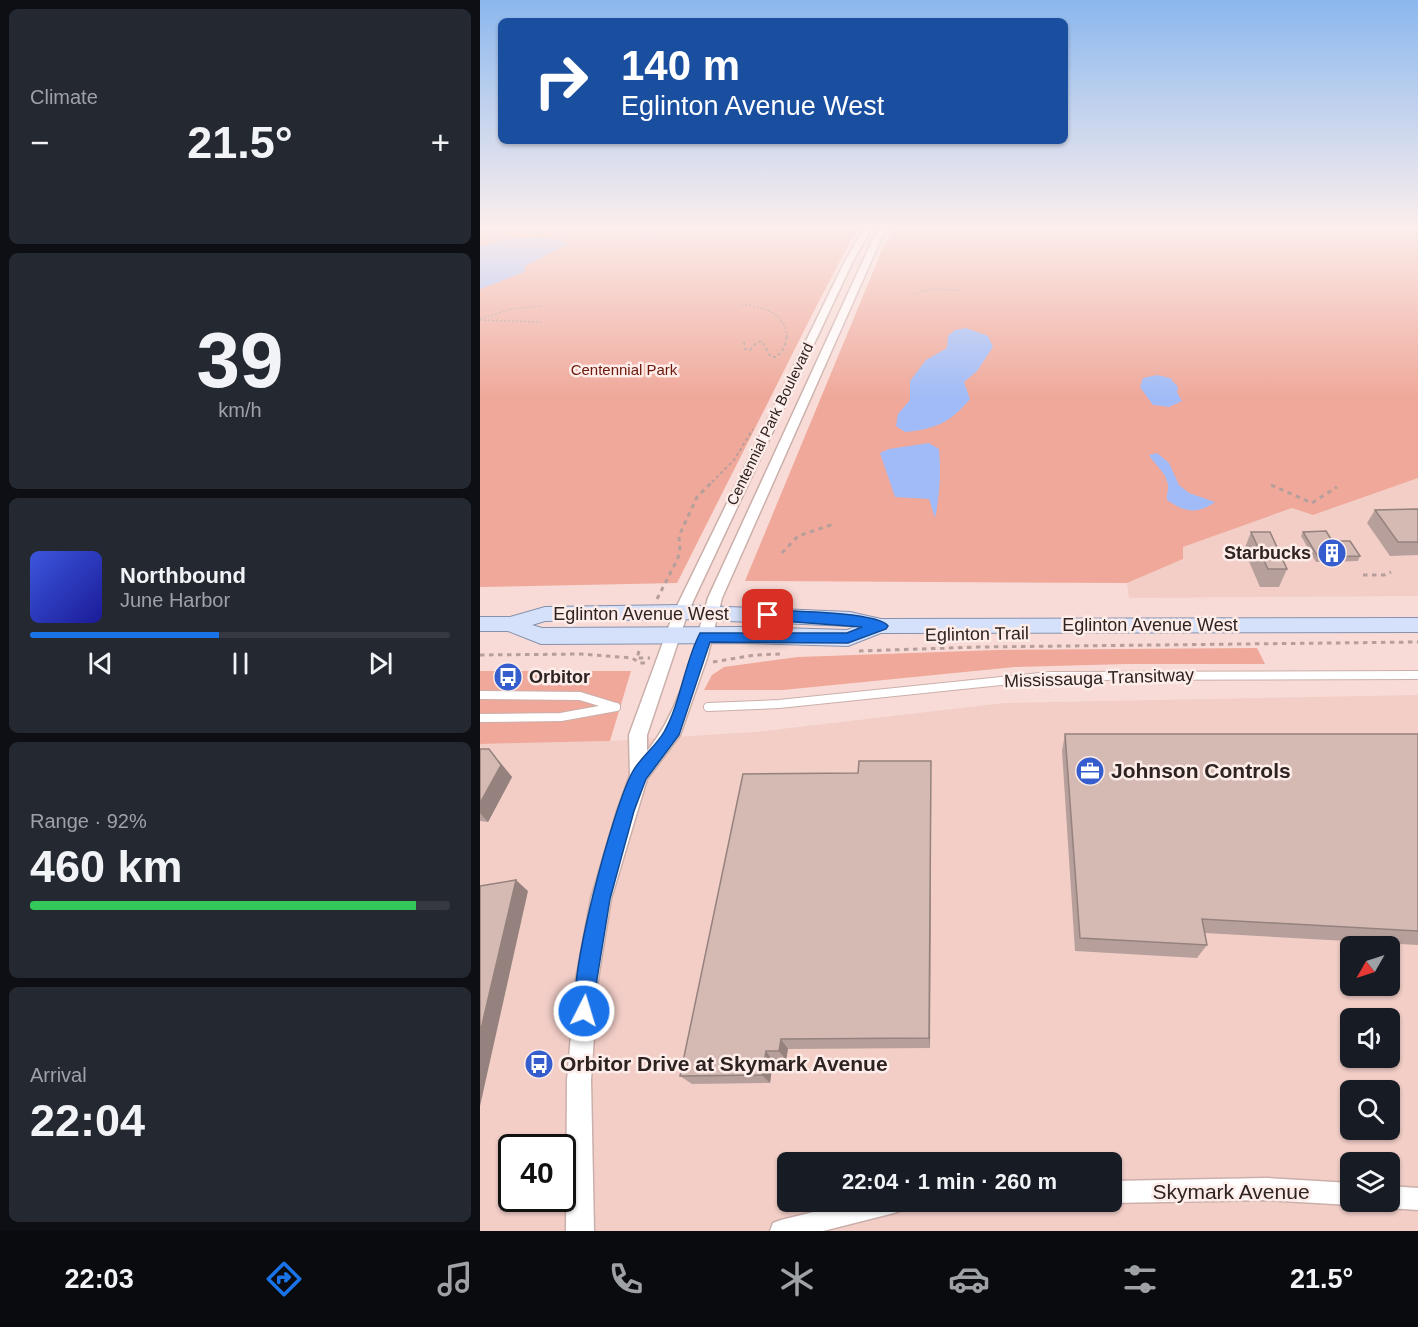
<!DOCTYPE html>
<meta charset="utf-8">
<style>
:root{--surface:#171b24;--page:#242831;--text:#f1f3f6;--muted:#9ea1a6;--line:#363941;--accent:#1a73e8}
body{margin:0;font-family:Helvetica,sans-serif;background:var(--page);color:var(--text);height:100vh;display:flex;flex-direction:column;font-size:22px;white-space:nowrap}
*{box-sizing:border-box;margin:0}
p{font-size:20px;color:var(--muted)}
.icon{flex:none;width:33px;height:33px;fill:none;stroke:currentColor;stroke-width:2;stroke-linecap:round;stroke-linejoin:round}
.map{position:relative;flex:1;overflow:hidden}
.details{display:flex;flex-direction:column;gap:9px;padding:9px;background:#0d0f14;width:480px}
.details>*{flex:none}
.guide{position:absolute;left:18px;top:18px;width:570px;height:126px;border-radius:9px;box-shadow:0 2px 4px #0004;background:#1a4fa0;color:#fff;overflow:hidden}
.needle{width:39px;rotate:231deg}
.controls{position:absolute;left:860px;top:936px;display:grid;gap:12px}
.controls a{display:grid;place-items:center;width:60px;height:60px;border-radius:9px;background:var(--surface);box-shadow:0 2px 4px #0004;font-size:30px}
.speed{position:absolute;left:18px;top:1134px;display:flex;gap:12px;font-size:30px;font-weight:700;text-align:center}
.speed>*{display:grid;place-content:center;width:78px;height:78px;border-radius:50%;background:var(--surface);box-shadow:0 2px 4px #0004;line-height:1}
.speed .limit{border:3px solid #111;border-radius:9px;background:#fff;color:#111}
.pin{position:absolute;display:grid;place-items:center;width:51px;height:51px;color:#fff;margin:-26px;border-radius:12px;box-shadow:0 3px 9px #0006}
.me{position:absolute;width:66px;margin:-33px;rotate:5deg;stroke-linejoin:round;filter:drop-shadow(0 0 4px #0008)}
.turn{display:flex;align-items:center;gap:21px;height:126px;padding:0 24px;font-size:27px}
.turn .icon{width:78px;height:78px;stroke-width:2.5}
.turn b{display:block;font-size:42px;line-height:51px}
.big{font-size:45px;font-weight:700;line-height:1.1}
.details .card{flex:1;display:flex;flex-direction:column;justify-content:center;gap:9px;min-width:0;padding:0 21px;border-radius:9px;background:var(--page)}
.details .dial{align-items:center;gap:0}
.dial b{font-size:78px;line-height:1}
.song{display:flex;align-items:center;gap:18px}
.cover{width:72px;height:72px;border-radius:9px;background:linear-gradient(135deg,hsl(230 70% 55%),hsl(240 70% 35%))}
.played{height:6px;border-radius:3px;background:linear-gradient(90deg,var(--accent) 45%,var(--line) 45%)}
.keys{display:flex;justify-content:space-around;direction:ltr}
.heat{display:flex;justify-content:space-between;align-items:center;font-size:33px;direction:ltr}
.charge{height:9px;border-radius:4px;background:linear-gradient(90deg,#34c759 92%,var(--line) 0)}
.trip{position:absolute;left:297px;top:1152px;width:345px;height:60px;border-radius:9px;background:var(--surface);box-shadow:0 2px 4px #0004;font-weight:700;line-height:60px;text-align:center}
.tabs{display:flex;height:96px;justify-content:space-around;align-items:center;background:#090b0e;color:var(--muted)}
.tabs .icon{width:42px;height:42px}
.tabs .on{color:var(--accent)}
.tabs b{font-size:27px;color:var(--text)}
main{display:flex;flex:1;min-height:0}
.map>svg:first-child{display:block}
.built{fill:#f2cec7;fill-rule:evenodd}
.green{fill:#efa89a}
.water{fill:#a0bbf7}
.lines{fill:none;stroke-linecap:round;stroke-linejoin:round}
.service-casing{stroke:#cbafaa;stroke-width:10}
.minor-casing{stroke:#cbafaa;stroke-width:3}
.tertiary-casing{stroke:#cbafaa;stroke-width:3}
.primary-casing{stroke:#8892ad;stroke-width:2}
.path-far2{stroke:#b69f9b;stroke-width:1.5;stroke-dasharray:2 2;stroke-linecap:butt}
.path-far1{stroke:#b69f9b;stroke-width:2;stroke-dasharray:3 3;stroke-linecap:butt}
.path{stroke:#b69f9b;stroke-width:3;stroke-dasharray:4.5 4.5;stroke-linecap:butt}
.service{stroke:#fff;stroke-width:8}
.minor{fill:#fff;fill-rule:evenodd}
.tertiary{fill:#fff;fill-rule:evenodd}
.primary{fill:#d5e1fb;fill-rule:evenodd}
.wall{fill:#b7a09b}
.shaded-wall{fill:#95827e}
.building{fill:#d5bab4;stroke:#95827e;stroke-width:1.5}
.route{fill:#1a73e8;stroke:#114b97;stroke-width:1.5}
.labels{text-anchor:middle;stroke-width:5;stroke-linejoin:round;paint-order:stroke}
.far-park-label{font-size:15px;fill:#6d170c;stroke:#fdece8}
.far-street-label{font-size:15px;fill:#2d2321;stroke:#fdece8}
.poi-label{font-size:18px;font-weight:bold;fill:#2d2321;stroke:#fdece8;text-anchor:end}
.street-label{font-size:18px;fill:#2d2321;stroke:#fdece8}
.near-poi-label{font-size:21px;font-weight:bold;fill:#2d2321;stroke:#fdece8;text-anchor:start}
.near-street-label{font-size:21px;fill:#2d2321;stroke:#fdece8}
</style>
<main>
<section class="details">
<div class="card"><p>Climate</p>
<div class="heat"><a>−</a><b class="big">21.5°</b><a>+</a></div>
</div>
<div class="card dial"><b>39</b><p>km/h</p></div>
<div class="card">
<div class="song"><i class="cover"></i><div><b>Northbound</b><p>June Harbor</p></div></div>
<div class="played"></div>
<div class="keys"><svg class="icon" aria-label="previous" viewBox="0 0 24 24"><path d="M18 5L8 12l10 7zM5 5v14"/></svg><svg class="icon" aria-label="pause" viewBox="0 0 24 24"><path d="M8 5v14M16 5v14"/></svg><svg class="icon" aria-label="next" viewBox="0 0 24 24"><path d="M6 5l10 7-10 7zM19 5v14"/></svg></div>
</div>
<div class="card"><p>Range · 92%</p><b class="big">460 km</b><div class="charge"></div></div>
<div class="card"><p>Arrival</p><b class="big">22:04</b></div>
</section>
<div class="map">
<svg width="938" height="1231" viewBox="0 0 938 1231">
<rect width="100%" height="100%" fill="#f8dbd6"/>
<g class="built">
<path d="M938,478V596L649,598L647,583L703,559V547L812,508L833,515Z"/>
<path d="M938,695V1231H0V744L130,741L275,732L524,703ZM870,946H909V986H870ZM870,1018H909V1058H870ZM870,1090H909V1130H870ZM32,1148H82V1198H32ZM308,1162H632V1202H308ZM870,1162H909V1202H870Z"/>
</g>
<g class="green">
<path d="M0,225H383L372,238L335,309L197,583L0,587Z"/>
<path d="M416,225H938V478L833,515L812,508L703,547V559L647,583L265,581L402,250Z"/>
<path d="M777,648L785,664H647L535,667L303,690H224L232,675L244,667L318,657L517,650Z"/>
<path d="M0,671H151L130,741L0,744Z"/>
</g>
<g class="water">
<path d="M27,239C41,239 79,235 88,244L45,266L44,272L0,289V246Z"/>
<path d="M486,328L508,336L513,347L497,371L484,382L490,399C470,423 455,429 425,432L416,426L418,414L430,400V381L446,360L467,348L468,336L475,330Z"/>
<path d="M677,375L690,378L698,387L697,392L702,401L689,407L673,405L660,387L663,378Z"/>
<path d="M449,443L459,449C461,473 460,494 455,518L449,499L415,497L400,453L409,449Z"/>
<path d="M677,453L689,463L699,485L709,493L735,502C717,515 704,512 687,500C686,495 689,489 688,485C686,472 675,465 669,455Z"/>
</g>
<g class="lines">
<g class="service-casing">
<g id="service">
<path d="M0,695L100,696L136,707"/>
<path d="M228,707L299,704L570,676L938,675"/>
<path d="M0,718L81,717L136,707"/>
</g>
</g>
<g class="minor-casing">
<g id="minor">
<path d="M787,1178L870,1183V1202H877L870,1205L787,1200L632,1203L629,1202H632V1181Z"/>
<path d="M909,1186L938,1188V1210L909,1208L902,1204L900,1202H909Z"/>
<path d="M374,1202H425L422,1210L414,1213L343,1231H290L293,1223L301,1220Z"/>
</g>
</g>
<g class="tertiary-casing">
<path id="tertiary" d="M386,225H393L372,263L208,612L167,735V751C202,709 213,650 228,598L393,239L404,225H411L401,239L242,598L227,658L200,735L167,779L131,899L118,979L111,1080L114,1231H86L87,1080L96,979L111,899L137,811L150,775L149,735L194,612L364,263Z"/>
</g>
<g class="primary-casing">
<path id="primary" d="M201,605L370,612L401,619L938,618V632L401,633L368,646L262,643L61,644L28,631H0V617H30L65,607ZM201,619L370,626L375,627L367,630L262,627L62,628L52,625L65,621Z"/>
</g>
<g class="path-far2">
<path d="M905,225L938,234"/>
<path d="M0,229H7L15,225"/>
<path d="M894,230L896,225"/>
<path d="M815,231L823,225"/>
<path d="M163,233L166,225"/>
<path d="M0,237L28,230L110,239L190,231"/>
<path d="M433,294L453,289L479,290"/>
<path d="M261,304C283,307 305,312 307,337"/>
<path d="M0,319L31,309L61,306"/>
<path d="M0,320L61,322"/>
</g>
<g class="path-far1">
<path d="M264,342L265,349L270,350L276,343L282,341L291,357H297L304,348L307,336"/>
<path d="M232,482L254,460L273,429"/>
</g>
<g class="path">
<path d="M791,485L832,503L857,487"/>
<path d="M302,553L318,536L354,524"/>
<path d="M883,575H904L911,572"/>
<path d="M177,599L197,560L200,552L199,536L217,497L233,481"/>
<path d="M159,651L157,658H170"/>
<path d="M379,651L499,647L938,642"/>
<path d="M0,655L101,654L152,658L160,663H166"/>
<path d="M233,662L275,655L300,654"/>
</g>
<use href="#service" class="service"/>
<use href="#minor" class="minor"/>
<use href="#tertiary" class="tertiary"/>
<use href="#primary" class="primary"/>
</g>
<g class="wall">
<path d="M938,509V555L910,556L887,523L895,510Z"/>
<path d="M771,532L807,569L799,587H780L764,550Z"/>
<path d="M823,532L852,541L880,556L878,561L836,562L821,536Z"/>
<path d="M585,734H938V945L725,933L727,945L717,958L595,951L582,751Z"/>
<path d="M0,749L20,762L32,777L8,822L0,821Z"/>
<path d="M451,777L450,1048L308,1049L306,1060L293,1061L290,1083L212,1084L200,1076Z"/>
</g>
<g class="shaded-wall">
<path d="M9,749L32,777L8,822L0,813V803Z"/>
<path d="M451,761V777L450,1048L449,1038Z"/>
<path d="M36,880L48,891L0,1106V1033Z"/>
<path d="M301,1039L308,1049L306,1060L299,1051Z"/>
<path d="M286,1051L293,1061L290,1083L282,1075Z"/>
</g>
<g class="building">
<path d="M938,509V542H918L895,510Z"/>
<path d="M846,531L852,541H870L880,556L838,557L823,532Z"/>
<path d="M771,532H790L807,569H788Z"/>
<path d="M585,734H938V931L722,919L727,945L600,938Z"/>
<path d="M0,749H9L21,765L0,803Z"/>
<path d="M379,761H451L449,1038L301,1039L299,1051H286L282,1075L200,1076L263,774L378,773Z"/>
<path d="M36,880L0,1033V886Z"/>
</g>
<linearGradient id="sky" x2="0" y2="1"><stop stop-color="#8bb7ee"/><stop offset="0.57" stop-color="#fcefed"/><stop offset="1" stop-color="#fcefed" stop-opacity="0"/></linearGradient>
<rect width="938" height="398" fill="url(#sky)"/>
<path class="route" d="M288,610C308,611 399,612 408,626L406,629L368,643L230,642L199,735L166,779L154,811L130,899L117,979L115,1011L112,1018L104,1021L97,1018C84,987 134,804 153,771C161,757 176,746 184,732C201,702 204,664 220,633H367L382,627L288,620L281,615Z"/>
<defs>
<g id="building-disc" transform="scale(1.5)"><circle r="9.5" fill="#355dcd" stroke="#fdece8"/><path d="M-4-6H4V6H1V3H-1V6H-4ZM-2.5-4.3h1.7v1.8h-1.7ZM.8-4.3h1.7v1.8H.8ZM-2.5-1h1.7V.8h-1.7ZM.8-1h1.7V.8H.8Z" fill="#fff"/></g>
<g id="bus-disc" transform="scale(1.5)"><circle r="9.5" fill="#355dcd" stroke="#fdece8"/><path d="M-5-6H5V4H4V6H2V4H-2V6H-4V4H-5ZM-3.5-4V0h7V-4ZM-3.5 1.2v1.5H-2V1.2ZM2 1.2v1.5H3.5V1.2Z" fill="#fff"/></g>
<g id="office-disc" transform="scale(1.5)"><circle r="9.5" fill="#355dcd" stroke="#fdece8"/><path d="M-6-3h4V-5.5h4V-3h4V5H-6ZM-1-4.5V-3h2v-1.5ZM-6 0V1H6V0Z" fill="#fff"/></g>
</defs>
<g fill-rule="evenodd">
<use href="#building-disc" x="852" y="553"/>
<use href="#bus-disc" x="28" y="677"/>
<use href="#office-disc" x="610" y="771"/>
<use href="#bus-disc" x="59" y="1064"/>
</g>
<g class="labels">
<g class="far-park-label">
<text x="144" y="375">Centennial Park</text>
</g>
<g class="far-street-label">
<text transform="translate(290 424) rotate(-64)" y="5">Centennial Park Boulevard</text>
</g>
<g class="poi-label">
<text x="831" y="559">Starbucks</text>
<text x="49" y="683" text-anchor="start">Orbitor</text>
</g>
<g class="street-label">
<text x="161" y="620">Eglinton Avenue West</text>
<text x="670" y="631">Eglinton Avenue West</text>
<text transform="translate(497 634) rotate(-1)" y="6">Eglinton Trail</text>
<text transform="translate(619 678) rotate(-2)" y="6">Mississauga Transitway</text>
</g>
<g class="near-poi-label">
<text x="631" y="778">Johnson Controls</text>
<text x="80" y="1071">Orbitor Drive at Skymark Avenue</text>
</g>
<g class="near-street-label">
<text x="751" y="1199">Skymark Avenue</text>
</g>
</g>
</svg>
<div class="controls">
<a><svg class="needle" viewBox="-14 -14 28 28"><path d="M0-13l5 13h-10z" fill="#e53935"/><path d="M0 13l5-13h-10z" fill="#9ea1a6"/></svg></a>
<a><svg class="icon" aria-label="sound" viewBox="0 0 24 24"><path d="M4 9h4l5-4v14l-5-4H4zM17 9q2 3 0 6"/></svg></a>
<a><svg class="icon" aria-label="search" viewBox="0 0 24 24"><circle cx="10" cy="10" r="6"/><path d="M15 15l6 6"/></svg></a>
<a><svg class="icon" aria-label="layers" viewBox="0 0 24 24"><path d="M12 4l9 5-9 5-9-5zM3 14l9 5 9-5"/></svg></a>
</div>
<div class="speed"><div class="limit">40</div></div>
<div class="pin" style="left:288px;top:615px;background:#d93025"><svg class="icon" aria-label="arrive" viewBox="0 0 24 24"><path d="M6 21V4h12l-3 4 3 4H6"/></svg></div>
<svg class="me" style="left:104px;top:1011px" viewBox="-20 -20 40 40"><circle r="17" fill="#1a73e8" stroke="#fff" stroke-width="3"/><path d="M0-11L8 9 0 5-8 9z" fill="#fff"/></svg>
<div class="trip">22:04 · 1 min · 260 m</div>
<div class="guide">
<div class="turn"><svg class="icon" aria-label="right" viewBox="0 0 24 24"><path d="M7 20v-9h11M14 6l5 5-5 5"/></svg><div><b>140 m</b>Eglinton Avenue West</div></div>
</div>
</div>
</main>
<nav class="tabs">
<b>22:03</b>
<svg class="icon on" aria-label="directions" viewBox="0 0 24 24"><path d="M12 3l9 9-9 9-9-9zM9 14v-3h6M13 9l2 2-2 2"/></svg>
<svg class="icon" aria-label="music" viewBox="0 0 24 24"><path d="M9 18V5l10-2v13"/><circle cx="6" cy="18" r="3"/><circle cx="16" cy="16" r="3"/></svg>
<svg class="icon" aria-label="phone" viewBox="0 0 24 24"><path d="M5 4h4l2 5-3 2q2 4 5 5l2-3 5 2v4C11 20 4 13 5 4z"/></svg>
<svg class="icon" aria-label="climate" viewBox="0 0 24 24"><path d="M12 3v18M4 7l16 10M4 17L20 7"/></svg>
<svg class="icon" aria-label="car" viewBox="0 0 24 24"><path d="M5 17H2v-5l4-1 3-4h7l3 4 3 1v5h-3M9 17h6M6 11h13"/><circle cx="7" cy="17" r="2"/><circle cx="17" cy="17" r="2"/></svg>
<svg class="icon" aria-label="filters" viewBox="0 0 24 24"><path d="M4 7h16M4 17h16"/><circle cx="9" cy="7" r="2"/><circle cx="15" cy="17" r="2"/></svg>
<b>21.5°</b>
</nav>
